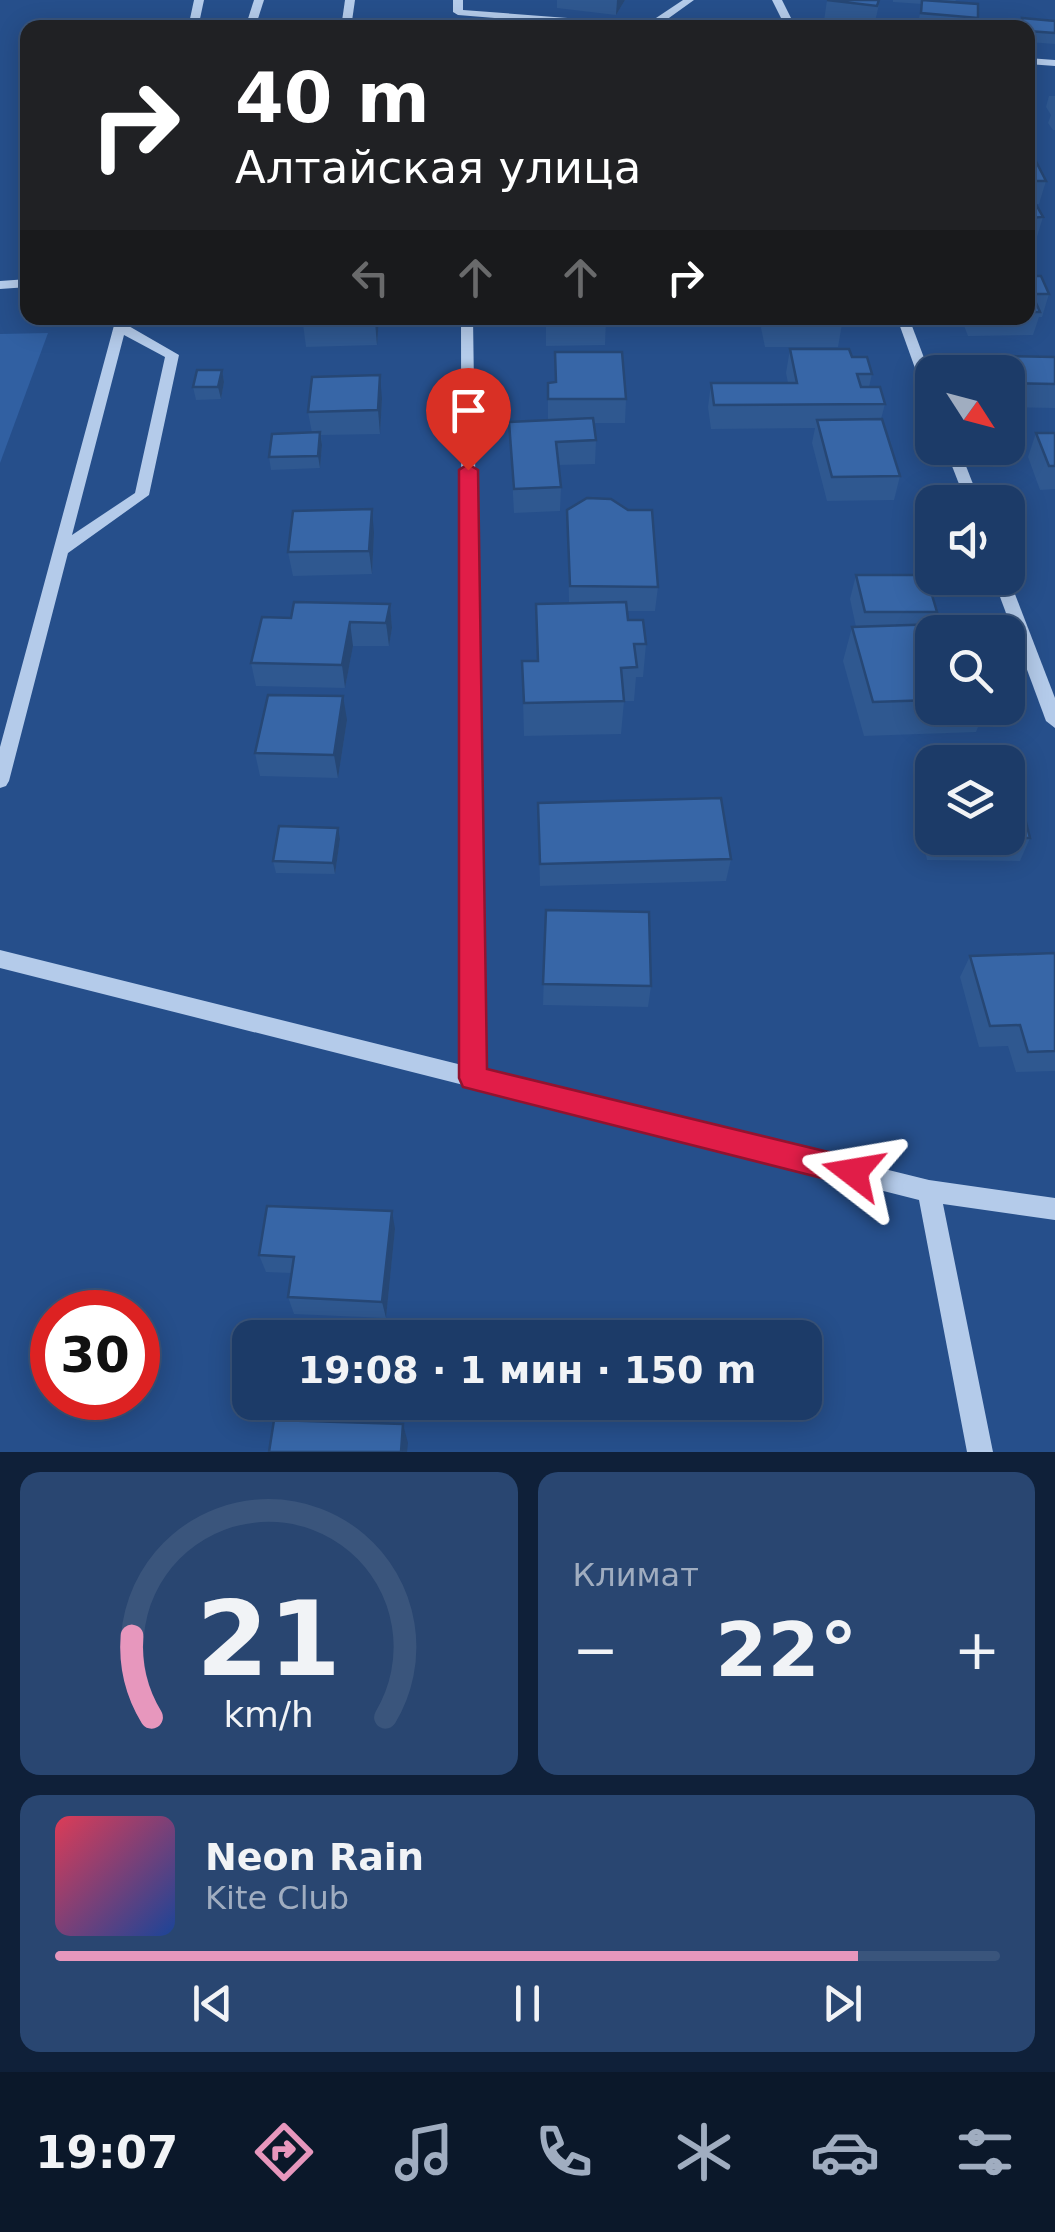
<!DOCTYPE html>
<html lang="ru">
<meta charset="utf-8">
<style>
:root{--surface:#1c3b68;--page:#294671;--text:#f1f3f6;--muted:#a0adc0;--line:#3a557c;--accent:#e797bd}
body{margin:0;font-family:"DejaVu Sans",sans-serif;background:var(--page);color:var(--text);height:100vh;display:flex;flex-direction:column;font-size:38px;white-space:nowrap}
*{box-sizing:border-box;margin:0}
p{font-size:32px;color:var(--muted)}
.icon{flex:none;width:55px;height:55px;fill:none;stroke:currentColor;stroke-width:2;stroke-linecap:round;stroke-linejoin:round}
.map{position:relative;height:1452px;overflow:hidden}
.side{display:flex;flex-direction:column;gap:20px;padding:20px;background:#0f2039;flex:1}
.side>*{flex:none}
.top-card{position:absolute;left:20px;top:20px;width:1015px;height:305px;border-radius:20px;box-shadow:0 5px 25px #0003,0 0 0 2px var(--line);background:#202124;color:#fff;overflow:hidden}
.needle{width:65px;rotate:126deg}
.buttons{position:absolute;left:915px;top:355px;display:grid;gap:20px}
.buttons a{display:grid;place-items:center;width:110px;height:110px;border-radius:20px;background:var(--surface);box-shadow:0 5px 25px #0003,0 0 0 2px var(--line);font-size:50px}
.speed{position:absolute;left:30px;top:1290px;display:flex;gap:20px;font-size:50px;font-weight:700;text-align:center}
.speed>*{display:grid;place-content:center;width:130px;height:130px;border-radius:50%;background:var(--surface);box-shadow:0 5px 25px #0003,0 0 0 2px var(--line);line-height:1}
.speed .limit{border:15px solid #d22;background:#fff;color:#111}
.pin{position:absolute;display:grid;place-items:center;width:85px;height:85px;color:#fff;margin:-102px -42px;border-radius:50% 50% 50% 0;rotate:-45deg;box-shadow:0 0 10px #0007}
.pin .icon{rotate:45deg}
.me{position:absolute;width:110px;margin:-55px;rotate:284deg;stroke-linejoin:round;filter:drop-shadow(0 0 8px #0008)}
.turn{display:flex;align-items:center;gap:35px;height:210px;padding:0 50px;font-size:45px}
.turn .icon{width:130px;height:130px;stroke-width:2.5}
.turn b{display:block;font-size:70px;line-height:85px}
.lanes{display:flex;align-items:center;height:95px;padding:0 50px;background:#0003;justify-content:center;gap:50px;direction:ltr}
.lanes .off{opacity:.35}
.big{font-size:75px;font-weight:600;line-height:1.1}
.side .card{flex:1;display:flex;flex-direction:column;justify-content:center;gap:15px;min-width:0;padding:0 35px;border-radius:20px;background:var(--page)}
.side .dial{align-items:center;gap:0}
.dial svg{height:260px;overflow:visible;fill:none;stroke:var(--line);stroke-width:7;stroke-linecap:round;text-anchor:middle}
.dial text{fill:var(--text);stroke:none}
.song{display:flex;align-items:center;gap:30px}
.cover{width:120px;height:120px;border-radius:15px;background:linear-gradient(135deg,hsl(350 70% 55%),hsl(220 70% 35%))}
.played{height:10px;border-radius:5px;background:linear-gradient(90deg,var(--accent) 85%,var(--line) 85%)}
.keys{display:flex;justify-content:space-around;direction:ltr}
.heat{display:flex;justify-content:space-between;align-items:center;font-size:55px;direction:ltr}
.side .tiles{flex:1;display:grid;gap:20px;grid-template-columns:1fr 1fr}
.card:last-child{grid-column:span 2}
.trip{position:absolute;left:232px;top:1320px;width:590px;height:100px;border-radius:20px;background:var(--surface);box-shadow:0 5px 25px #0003,0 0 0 2px var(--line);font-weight:600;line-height:100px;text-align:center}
.tab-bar{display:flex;height:160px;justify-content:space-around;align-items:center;background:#0b182a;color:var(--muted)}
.tab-bar .icon{width:70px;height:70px}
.tab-bar .selected{color:var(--accent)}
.tab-bar b{font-size:45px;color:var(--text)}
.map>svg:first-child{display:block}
.green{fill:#3160a2}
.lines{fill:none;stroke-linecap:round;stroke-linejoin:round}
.minor{fill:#b4cbea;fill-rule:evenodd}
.wall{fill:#2f5890}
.shaded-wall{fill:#264775}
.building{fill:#3766a7;stroke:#264775;stroke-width:2.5}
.route{fill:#e11d48;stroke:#92132f;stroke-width:2.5}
</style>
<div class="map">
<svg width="1055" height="1452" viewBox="0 0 1055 1452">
<rect width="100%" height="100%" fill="#264f8b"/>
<path class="green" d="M48,333L0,463V334Z"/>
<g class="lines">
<g class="minor">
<path d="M194,0H204L198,28H188Z"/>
<path d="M254,0H264L255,28H245Z"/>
<path d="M345,0H355L351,28H341Z"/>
<path d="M453,0H463V10L647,24L683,0H694L655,28H618L458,15L453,12Z"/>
<path d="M772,0H782L796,28H786Z"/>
<path d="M1028,58L1055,60V66L1028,64Z"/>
<path d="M28,279V287L0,289V281Z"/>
<path d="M116,318H128L127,325L179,355L149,495L68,553L9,781L6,786L0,788V747ZM124,335L165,357L135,493L72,535Z"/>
<path d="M461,318H473L484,1070L929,1180L1055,1198V1220L943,1204L993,1452H967L919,1200L0,968V950L462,1065Z"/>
<path d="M897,318H909L932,379V400L925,396Z"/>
<path d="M945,448H959L980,502H966Z"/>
<path d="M1008,576L1055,698V728L1046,721L993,578Z"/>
</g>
</g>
<g class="wall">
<path d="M557,0H625L616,15L557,8Z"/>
<path d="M827,0H880L874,26L824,21Z"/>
<path d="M893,0H956L955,2L978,18L975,28H917L922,4L893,2Z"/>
<path d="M1022,18L1055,21V44L1028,42V28H1020Z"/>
<path d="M1049,96H1055V130H1053L1048,123L1051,115L1046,107Z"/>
<path d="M1028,146L1046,181L1039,204H1036L1043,217L1036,240H1028Z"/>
<path d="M1028,275L1049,294L1042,317H1039L1033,335L968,336L961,318H1028Z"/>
<path d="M379,318L377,345L306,347L303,324Z"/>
<path d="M546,318H606L605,345L546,346Z"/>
<path d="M762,318H841L842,324L838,347H765L761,328Z"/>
<path d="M790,349L852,357L872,374L869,387L885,404L881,419L900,476L894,500L827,501L812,443L815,428L711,429L708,407L711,383H788L786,373Z"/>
<path d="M555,352L626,399L625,423H594L596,440L595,464L559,465L561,487L560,511L514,513L509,422L548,420V383L555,382Z"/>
<path d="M999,356L1055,357V408L1008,407V372H994Z"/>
<path d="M222,370L224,382L221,399L196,400L193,387Z"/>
<path d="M382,399L380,434L321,435L322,445L320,468L271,470L269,457L312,433L308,412Z"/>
<path d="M1036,433H1055V489L1040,490L1028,457Z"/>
<path d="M567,510L658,587L655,611H627L628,620L646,644L643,677H636L634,701H624L621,734L524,736L522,661H537L536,604L569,603Z"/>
<path d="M374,533L372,574L293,576L288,552Z"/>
<path d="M856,575L937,612L933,624L932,708H1007L1006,711L984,712L976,732L864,736L843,661L852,627H856L850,599Z"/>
<path d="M390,604L392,628L389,646H353L345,688L256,686L251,663L291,618Z"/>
<path d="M1008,651L1019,678L1008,707Z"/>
<path d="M347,720L338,778L260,776L255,753Z"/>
<path d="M922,775L932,776V838H1030L1020,861L927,860L914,798Z"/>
<path d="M538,803L731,859L726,881L540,886Z"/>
<path d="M340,839L335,874L276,873L273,861Z"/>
<path d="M546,910L651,986L648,1007L543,1005Z"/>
<path d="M1055,953V1071L1016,1072L1008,1046L979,1047L960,977L970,956Z"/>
<path d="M395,1229L386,1318L294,1314L288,1297L291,1273L266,1272L259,1255Z"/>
</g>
<g class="shaded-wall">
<path d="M617,0H625L616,15Z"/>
<path d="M375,318H379L377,345L375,322Z"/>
<path d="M222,370L224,382L221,399L218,387Z"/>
<path d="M380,375L382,399L380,434L378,410Z"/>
<path d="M320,432L322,445L320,468L318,456Z"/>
<path d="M372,509L374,533L372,574L369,551Z"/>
<path d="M390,604L392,628L389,646L386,623Z"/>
<path d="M350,622L353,646L345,688L342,665Z"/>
<path d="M343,696L347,720L338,778L334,755Z"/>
<path d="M338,828L340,839L335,874L333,863Z"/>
<path d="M392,1211L395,1229L386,1318L382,1302Z"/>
<path d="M403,1424L408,1443L407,1452H401Z"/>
</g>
<g class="building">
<path d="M827,0H879L877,6Z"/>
<path d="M922,0L978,4V18L921,13Z"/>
<path d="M1022,18L1055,21V33L1028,31V28H1023Z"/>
<path d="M1028,146L1046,181H1028Z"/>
<path d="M1028,201H1034L1043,217L1028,218Z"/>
<path d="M1028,275V276H1041L1049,294H1032L1040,312H1028Z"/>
<path d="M304,318H375V322L303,324Z"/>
<rect x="547" y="318" width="59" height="4"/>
<path d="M767,318H841L842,324H768Z"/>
<path d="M790,349H849L852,357H867L872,374H857L861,387H880L885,404L714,405L711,383H797Z"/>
<path d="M555,352H622L626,399H548V383L556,382Z"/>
<path d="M999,356L1055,357V384L1008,383V372H1004Z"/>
<path d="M197,370H222L218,387H193Z"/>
<path d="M380,375L378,410L308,412L312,377Z"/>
<path d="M593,418L596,440L556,442L561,487L514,489L509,422Z"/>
<path d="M882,419L900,476L832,477L817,420Z"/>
<path d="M320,432L318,456L269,457L272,434Z"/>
<path d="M1036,433H1055V466H1049Z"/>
<path d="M587,498L611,499L628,510H652L658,587L570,586L567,510Z"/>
<path d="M372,509L369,551L288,552L293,511Z"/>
<path d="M856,575H926L937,612H865Z"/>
<path d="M294,602L390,604L386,623L350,622L342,665L251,663L262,617L291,618Z"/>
<path d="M626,602L628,620H643L646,644H634L637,667L621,668L624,701L524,703L522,661H538L536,604Z"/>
<path d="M968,623L972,632H932V700L873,702L852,627Z"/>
<path d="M1008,651H1009L1019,678H1008Z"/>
<path d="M268,695L343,696L334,755L255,753Z"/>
<path d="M922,775L932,776V823Z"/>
<path d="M1008,776H1014L1030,838H985H1008Z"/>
<path d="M721,798L731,859L540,864L538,803Z"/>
<path d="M279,826L338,828L333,863L273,861Z"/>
<path d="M546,910L649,912L651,986L543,984Z"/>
<path d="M1055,953V1051L1028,1052L1020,1025L990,1026L970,956Z"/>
<path d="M267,1206L392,1211L382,1302L288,1297L294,1257L259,1255Z"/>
<path d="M274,1420L403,1424L401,1452H269Z"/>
</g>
<path class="route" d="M468,464L478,470L487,1069L853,1158L863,1162L868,1172L863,1182L853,1186L463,1087L459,1078V470Z"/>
</svg>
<div class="buttons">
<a><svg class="needle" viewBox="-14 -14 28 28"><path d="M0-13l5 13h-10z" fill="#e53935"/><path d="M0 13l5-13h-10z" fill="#a0adc0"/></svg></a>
<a><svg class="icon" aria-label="sound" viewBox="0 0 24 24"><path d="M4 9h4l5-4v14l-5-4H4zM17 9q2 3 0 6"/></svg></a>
<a><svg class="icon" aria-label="search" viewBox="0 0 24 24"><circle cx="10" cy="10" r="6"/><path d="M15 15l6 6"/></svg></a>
<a><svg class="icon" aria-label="layers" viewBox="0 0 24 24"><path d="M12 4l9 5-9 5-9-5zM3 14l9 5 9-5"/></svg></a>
</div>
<div class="speed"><div class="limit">30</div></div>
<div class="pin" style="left:468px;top:470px;background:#d93025"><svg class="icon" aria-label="arrive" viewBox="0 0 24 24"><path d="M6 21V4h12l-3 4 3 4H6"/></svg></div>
<svg class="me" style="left:853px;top:1172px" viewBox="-20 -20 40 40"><path d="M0-17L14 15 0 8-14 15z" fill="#e11d48" stroke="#fff" stroke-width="4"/></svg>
<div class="trip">19:08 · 1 мин · 150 m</div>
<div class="top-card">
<div class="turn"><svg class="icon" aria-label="right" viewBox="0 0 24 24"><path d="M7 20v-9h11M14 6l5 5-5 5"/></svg><div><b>40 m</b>Алтайская улица</div></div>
<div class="lanes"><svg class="icon off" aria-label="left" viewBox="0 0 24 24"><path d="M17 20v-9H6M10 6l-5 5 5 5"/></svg><svg class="icon off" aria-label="ahead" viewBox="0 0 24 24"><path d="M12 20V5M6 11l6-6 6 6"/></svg><svg class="icon off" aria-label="ahead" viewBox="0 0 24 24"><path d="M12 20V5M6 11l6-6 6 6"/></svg><svg class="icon" aria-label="right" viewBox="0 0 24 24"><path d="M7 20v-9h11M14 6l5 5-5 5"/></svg></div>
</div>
</div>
<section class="side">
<div class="tiles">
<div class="card dial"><svg viewBox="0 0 100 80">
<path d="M14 69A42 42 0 1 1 86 69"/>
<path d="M14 69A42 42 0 0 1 8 44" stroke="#e797bd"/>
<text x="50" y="56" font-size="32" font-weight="700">21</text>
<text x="50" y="72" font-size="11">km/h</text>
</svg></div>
<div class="card"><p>Климат</p>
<div class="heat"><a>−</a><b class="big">22°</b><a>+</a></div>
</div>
<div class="card">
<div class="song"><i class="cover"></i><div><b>Neon Rain</b><p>Kite Club</p></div></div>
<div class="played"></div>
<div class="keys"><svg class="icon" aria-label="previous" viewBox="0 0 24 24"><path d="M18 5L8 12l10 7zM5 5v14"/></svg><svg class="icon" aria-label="pause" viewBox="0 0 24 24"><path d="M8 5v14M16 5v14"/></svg><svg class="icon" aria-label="next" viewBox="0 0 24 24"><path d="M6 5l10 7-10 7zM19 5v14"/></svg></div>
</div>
</div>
</section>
<nav class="tab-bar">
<b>19:07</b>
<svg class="icon selected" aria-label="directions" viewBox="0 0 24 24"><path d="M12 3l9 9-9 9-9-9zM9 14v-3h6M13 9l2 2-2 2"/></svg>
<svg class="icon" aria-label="music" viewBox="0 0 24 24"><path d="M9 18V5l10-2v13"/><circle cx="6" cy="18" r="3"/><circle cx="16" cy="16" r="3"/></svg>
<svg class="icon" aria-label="phone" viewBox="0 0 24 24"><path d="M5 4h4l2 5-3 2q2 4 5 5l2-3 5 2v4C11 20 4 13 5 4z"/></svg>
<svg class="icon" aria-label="climate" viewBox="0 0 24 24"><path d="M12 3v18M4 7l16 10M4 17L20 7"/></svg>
<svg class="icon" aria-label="car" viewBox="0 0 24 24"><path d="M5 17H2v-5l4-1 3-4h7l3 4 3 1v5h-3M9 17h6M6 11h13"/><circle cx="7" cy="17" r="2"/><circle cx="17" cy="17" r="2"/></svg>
<svg class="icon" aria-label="filters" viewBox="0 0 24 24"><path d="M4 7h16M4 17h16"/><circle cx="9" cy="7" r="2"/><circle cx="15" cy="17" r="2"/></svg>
</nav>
